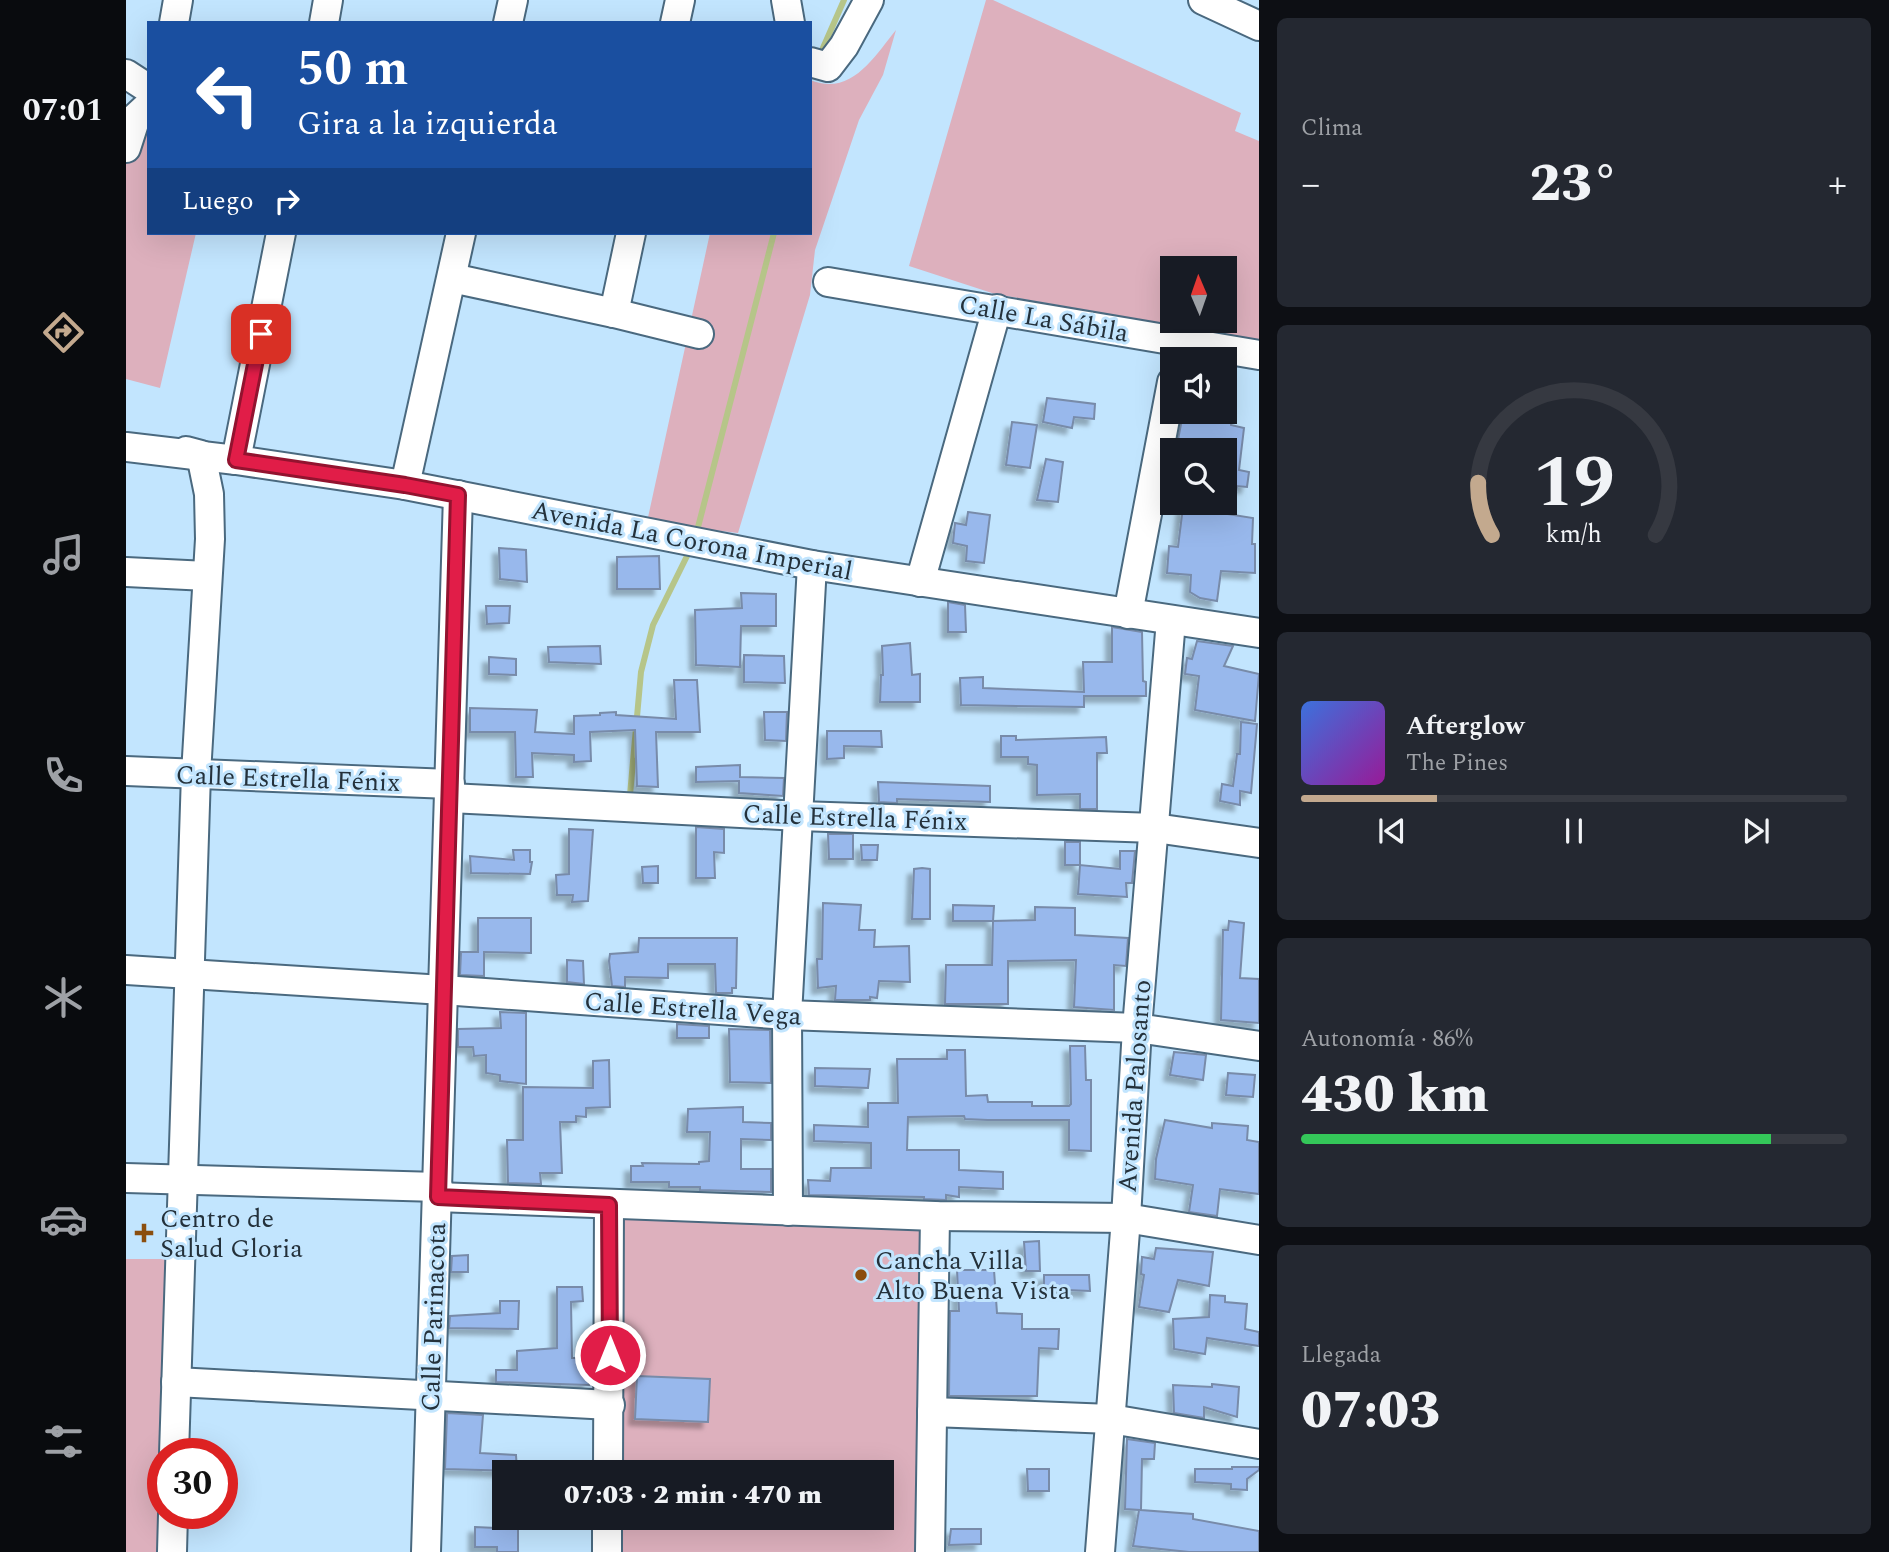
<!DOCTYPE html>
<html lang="es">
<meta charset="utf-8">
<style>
:root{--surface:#171b24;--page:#242831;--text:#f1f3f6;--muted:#9ea1a6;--line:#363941;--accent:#c3a98e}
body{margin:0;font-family:Spectral,serif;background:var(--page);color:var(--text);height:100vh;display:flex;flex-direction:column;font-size:26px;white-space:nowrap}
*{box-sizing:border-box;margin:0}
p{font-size:23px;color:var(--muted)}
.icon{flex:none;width:38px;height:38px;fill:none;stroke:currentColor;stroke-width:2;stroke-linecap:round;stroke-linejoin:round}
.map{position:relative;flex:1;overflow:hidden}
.details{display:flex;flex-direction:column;gap:18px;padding:18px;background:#0d0f14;width:630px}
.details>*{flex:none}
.guide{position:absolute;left:21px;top:21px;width:665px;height:214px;border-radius:0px;box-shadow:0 7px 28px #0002;background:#1a4fa0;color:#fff;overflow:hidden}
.needle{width:46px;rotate:358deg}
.buttons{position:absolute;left:1034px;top:256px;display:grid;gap:14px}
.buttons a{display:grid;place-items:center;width:77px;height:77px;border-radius:0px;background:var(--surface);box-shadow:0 7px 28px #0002;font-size:35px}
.speed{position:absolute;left:21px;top:1438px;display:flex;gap:14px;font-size:35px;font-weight:700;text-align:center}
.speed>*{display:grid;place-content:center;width:91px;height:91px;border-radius:50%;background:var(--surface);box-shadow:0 7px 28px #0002;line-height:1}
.speed .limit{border:10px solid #d22;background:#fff;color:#111}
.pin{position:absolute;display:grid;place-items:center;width:60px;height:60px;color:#fff;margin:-30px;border-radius:14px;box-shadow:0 4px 10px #0006}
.me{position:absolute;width:77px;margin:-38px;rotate:0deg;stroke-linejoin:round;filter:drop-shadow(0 0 5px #0008)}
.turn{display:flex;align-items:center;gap:24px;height:147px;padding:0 35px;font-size:32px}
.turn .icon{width:91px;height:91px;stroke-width:2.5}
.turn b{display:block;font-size:49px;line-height:60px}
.then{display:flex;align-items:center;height:66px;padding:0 35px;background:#0003;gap:14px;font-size:26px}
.big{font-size:52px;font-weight:800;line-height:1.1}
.details .card{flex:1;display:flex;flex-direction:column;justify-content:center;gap:10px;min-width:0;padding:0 24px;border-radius:10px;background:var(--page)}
.details .dial{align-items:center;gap:0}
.dial svg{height:182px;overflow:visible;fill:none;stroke:var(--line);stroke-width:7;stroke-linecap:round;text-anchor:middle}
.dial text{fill:var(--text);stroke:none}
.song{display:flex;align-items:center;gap:21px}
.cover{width:84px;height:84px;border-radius:10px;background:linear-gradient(135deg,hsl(220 70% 55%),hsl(300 70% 35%))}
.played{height:7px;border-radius:4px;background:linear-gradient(90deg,var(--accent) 25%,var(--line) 25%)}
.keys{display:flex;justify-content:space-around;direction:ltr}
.heat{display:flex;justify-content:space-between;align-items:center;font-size:38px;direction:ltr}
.charge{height:10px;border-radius:5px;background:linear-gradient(90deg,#34c759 86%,var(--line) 0)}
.trip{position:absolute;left:366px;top:1460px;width:402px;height:70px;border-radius:0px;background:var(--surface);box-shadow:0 7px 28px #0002;font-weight:800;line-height:70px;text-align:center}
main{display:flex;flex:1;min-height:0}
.menu{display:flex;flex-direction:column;width:126px;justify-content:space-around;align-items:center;background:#090b0e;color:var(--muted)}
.menu .icon{width:49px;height:49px}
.menu .on{color:var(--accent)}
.menu b{font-size:32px;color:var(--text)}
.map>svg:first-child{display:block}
.green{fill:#ddb0bd;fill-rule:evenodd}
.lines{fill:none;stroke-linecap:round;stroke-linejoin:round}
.stream{stroke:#b6c589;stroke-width:6}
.building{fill:#98b8ec;stroke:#788ba9;stroke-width:2;filter:url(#shadow)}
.minor-casing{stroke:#4a697f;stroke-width:32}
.minor{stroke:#fff;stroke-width:28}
.route-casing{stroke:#92132f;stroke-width:18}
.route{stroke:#e11d48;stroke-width:12}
.poi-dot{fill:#8b4e0e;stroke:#c2e5fe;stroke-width:2.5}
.labels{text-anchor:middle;stroke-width:6;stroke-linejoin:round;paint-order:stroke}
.street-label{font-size:26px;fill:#24313b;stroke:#c2e5fe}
.poi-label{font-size:26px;fill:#24313b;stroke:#c2e5fe;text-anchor:start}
</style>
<main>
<nav class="menu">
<b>07:01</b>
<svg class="icon on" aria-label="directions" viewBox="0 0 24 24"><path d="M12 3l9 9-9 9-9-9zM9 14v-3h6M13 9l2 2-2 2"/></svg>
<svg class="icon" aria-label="music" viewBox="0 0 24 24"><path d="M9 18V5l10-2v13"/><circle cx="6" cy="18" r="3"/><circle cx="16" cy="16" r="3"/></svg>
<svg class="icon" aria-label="phone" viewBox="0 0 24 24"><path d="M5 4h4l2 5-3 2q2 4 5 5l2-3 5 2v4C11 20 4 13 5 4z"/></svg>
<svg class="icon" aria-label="climate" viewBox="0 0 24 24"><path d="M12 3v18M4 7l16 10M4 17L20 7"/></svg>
<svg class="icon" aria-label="car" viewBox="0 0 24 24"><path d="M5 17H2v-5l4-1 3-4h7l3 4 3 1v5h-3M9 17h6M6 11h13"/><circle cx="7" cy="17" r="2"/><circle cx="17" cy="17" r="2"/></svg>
<svg class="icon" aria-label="filters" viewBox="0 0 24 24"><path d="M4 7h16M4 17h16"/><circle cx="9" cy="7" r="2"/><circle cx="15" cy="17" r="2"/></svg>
</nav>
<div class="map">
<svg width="1133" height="1552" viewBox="0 0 1133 1552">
<defs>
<filter id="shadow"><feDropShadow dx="-6" dy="6" stdDeviation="2" flood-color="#0004"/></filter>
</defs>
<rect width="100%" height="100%" fill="#c2e5fe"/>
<g class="green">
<path d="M860,0H867L1115,113L1109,131L1133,141V340L869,294L783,266ZM1046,268H1099V320H1046Z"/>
<path d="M770,30L757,75L733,120L689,250L684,295L612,533L521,522L584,233H684V80C725,97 748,57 770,30Z"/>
<path d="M0,112L23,118V233H70L34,388L0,379Z"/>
<path d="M493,1219L796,1227L793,1552H492V1517H756V1472H492Z"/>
<path d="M0,1259H45L31,1552H0Z"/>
</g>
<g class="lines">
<g class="stream">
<path d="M693,57L718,0"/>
<path d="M571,531L648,233"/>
<path d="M504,795L515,672L527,625L563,552"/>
</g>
</g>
<g class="building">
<path d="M921,398L969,404L968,419L948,417L946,428L917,422Z"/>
<path d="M1063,411H1106L1105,425L1118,428L1113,470L1123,472L1121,487L1111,486L1109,499H1099V450H1050L1056,419L1062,420Z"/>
<path d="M886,422L911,425L904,468L880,465Z"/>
<path d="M920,459L937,462L932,502L911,500Z"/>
<path d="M1057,507L1127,518L1126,544H1129V573L1095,571L1091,601L1074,598L1064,592L1065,575L1041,573L1043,546L1052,547Z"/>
<path d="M842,512L864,515L858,563L840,561L841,546L827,543L829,523L840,525Z"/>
<path d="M373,548L400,550L401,582L374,579Z"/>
<path d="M533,556L534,589H491V557Z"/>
<path d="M615,593L650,594V626H615L614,667L570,665L569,610L616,608Z"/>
<path d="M822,602L839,605L840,632H822Z"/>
<path d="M360,606H384L383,623L361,624Z"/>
<path d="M986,627L1016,632L1017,681L1020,682V696H958V707L835,705L834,678L857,677V688L958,692L957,662H986Z"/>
<path d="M1071,641L1107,646L1098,666L1133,674L1129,721L1069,710L1073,676L1059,674L1061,658L1066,659Z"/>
<path d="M784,643L786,675L794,674V702H754L755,675H757L756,646Z"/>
<path d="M474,646L475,664L423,662L422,647Z"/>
<path d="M618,655L658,656L659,683L618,682Z"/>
<path d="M363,657L390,659V675L363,674Z"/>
<path d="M548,680H571L574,732H530L532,787L511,786L509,730L464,732L465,761L448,762V755L406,753L407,777H390L389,732H344V708L411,710L409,732L448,734V716L474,715V713L490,712V715L550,719Z"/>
<path d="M638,712H661L660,741L639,740Z"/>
<path d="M1115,722L1131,724L1125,793L1114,791V805L1094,801L1096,784L1107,786L1111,754H1114Z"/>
<path d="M701,731H755L756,747L718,746V758L701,759Z"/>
<path d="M875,736H890V740L980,737L981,753H971V809H954V794L911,795V765L902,764V757H875Z"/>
<path d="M614,765V777L658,778L657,796L613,793V781L570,782V767Z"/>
<path d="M752,782L864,786V802L771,799V803L753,802Z"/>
<path d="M570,827L598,829V853L588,852L589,878H570Z"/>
<path d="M443,829L467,830L462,901L446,902L447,895H431L430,875L443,874Z"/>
<path d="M702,834H727V859H703Z"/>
<rect x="939" y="842" width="15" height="23"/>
<path d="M735,845H752L751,860H736Z"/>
<path d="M387,850H404V862H406L404,874L345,873L344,856L388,860Z"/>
<path d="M994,851H1009L1006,883H1000L1001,897L952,894L954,865L994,869Z"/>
<path d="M532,866V883H517L516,867Z"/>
<path d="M796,868L804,869V919H786L788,869Z"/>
<path d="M697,903L735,905L733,930H749L748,947L783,946L784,982L753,981L751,998L744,997V1000H709L710,986L692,988L691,959H696Z"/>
<path d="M827,905L868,906L867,921H827Z"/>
<path d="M909,907L949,908V935L1002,938L1000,966L988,965V1010L948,1007L950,960L882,961V1004H819L820,965H866L867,921L909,920Z"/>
<path d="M352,918H405V953L358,952V976L334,975L335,952H352Z"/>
<path d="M1103,921L1118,923L1114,978L1133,979V1023L1095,1020L1097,930H1102Z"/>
<path d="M513,938H611L610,988H606V993H590L589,964H542V978L499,977V987L486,986L483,961L484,954L512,952Z"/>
<path d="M441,960L457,961L458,984L441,982Z"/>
<path d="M374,1012L400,1013V1084L374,1081V1075L360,1073V1055L348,1056L347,1047H332V1029L375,1028Z"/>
<path d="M551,1024L583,1026V1038H551Z"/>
<path d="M603,1029L644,1030L645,1083L604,1082Z"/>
<path d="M944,1046H959L960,1080H965V1151L943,1150V1120H862L839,1119L838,1116L782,1117L781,1150H833V1170L877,1172V1189L833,1187V1197L820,1195V1200L798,1199V1197L683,1195L682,1180L704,1181L705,1168H745V1143L688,1141V1125L742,1127V1103H772L771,1059H821V1050H839L840,1096L861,1095L862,1102H906V1106H943L945,1104Z"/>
<path d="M1048,1052L1080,1055L1077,1080L1044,1075Z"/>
<path d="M483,1060L484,1107L460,1108V1117L450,1116V1122H434L436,1173H414L415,1184L382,1183L381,1140H397V1087L467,1088V1061Z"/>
<path d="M689,1068L744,1069L742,1088L689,1086Z"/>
<path d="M1102,1073L1129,1075L1127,1097L1100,1095Z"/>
<path d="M617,1107V1122L645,1123V1140L615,1139V1169H645V1192L574,1190V1187H543V1182H505V1166H517L516,1163L573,1164V1162L583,1161L584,1132H561L562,1109Z"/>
<path d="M1039,1120L1086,1128V1123L1122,1126L1121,1140L1133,1142V1194L1094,1189L1091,1216L1063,1212L1067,1185L1029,1179L1030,1159Z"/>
<path d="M913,1241L914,1271H900L898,1242Z"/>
<path d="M1030,1248L1087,1252L1083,1286L1052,1280L1043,1312L1013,1307L1018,1275L1015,1274L1016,1257L1028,1259Z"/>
<path d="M342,1255V1272H325L326,1256Z"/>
<path d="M831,1270H868L871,1313L896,1314V1329H933L932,1349L913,1348L911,1396H823L824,1311H833Z"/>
<path d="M918,1275H963L964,1291L918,1289Z"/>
<path d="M431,1287H456L457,1301L445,1302L446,1358H462L463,1385L370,1382V1370H391V1351L431,1348Z"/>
<path d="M1084,1295L1099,1296V1302L1121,1304L1119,1329L1133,1332V1346L1081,1338L1079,1354L1048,1349L1047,1319L1083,1317Z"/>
<path d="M374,1301H393L392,1329L323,1328L324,1316L374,1313Z"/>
<path d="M511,1376L584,1379L582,1422L509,1419Z"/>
<path d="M1086,1384L1113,1387L1111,1417L1078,1407V1418L1048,1413L1047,1385L1086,1387Z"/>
<path d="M321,1413L357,1415L354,1453L390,1455L391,1471L319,1469Z"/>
<path d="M1001,1439L1029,1443L1028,1459H1016L1015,1510L1067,1514V1519L1133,1531V1552H1063L1007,1546L1013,1510L999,1509Z"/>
<path d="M1106,1467H1133V1470L1121,1479V1490L1105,1489V1484L1069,1482V1469H1106Z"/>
<path d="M901,1469H923V1491H902Z"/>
<path d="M349,1527L392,1529V1552H371V1547H349Z"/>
<path d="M825,1529H855V1544L823,1545Z"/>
</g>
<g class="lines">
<g class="minor-casing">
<g id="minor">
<path d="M660,0L664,23"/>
<path d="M1077,0L1133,26"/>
<path d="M48,23L52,0"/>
<path d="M198,23L202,0"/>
<path d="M382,23L387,0"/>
<path d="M549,23L554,0"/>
<path d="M684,62L702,67L718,46L743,0"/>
<path d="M0,74L23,89"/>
<path d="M0,148L10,117L23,105"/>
<path d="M326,278L488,313L573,334"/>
<path d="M702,282L1133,355"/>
<path d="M488,313L505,233"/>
<path d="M0,447L110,460L279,485L686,565L1133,633"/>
<path d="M110,460L155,233"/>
<path d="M279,485L335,233"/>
<path d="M0,572L81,576"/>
<path d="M794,582L871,309"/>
<path d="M1002,614L1046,382"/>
<path d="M0,771L324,784"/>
<path d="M324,798L673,816L1029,828L1133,843"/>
<path d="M0,970L317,990L661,1015L1011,1028L1133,1046"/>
<path d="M0,1178L312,1187"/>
<path d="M311,1197L809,1216L1000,1218L1133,1240"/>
<path d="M662,1211L661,1015L686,565"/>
<path d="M50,1382L484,1405"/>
<path d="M806,1412L985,1419L1133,1444"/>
<path d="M48,1454L70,774L84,539L83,494L75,455L60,451"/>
<path d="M482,1472L483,1205"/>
<path d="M46,1552L47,1514"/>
<path d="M300,1552L332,495"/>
<path d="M481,1552V1517"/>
<path d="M804,1552L809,1216"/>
<path d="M974,1552L1000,1218L1011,1028L1045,620"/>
</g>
</g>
<use href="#minor" class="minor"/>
</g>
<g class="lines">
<g class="route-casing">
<path id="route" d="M135,334L110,460L279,485L332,495L312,1197L483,1205L484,1355"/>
</g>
<use href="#route" class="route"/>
</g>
<g class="poi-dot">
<path d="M14.5 1222.5h7v7h7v7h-7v7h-7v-7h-7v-7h7z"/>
<circle cx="735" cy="1275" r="7"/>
</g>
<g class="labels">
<g class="street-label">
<text transform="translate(918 318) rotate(10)" y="9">Calle La Sábila</text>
<text transform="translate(566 540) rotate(11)" y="9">Avenida La Corona Imperial</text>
<text transform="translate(162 778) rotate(2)" y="9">Calle Estrella Fénix</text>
<text transform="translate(729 817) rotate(2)" y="9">Calle Estrella Fénix</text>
<text transform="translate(567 1008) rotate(4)" y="9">Calle Estrella Vega</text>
<text transform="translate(1008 1086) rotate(-86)" y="9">Avenida Palosanto</text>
<text transform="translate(307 1317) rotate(-88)" y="9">Calle Parinacota</text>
</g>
<g class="poi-label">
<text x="34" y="1227">Centro de<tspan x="34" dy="30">Salud Gloria</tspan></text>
<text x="749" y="1269">Cancha Villa<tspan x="749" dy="30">Alto Buena Vista</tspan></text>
</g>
</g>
</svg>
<div class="buttons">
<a><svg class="needle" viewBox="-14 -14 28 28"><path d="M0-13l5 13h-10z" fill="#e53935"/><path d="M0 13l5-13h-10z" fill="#9ea1a6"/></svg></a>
<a><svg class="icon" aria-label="sound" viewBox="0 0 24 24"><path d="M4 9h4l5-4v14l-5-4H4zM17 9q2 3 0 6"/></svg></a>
<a><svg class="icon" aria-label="search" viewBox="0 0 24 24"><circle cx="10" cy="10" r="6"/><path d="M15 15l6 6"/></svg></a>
</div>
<div class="speed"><div class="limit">30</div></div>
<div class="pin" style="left:135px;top:334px;background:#d93025"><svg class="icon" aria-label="arrive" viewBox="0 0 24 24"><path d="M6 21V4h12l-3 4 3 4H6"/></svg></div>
<svg class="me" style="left:484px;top:1355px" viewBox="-20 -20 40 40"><circle r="17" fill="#e11d48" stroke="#fff" stroke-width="3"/><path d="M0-11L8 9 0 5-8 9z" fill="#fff"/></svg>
<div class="trip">07:03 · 2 min · 470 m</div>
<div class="guide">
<div class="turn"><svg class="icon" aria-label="left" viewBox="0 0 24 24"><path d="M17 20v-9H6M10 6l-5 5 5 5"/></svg><div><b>50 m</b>Gira a la izquierda</div></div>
<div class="then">Luego<svg class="icon" aria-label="right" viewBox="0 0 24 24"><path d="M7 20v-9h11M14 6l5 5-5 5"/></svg></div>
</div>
</div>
<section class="details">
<div class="card"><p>Clima</p>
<div class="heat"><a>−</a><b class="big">23°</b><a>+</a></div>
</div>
<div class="card dial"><svg viewBox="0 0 100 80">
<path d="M14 69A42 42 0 1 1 86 69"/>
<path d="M14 69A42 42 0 0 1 8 46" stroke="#c3a98e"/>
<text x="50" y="56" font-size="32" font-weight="700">19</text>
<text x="50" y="72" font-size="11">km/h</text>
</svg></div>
<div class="card">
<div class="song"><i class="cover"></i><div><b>Afterglow</b><p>The Pines</p></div></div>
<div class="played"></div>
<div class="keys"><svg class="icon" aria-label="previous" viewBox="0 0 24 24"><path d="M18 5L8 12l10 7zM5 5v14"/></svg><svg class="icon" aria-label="pause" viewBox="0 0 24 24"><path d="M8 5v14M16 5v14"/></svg><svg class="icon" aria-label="next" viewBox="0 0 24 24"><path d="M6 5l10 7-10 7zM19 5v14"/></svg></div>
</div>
<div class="card"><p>Autonomía · 86%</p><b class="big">430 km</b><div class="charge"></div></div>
<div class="card"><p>Llegada</p><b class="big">07:03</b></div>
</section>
</main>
